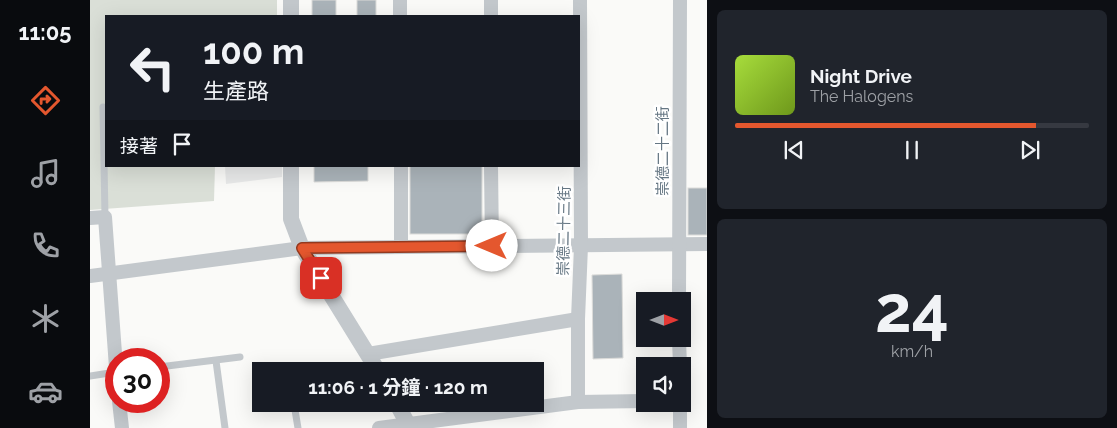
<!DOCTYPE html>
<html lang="zh-TW">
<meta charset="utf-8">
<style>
:root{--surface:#171b24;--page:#20242c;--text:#f1f3f6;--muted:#9ea1a6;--line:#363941;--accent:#e4572e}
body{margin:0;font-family:Raleway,"Noto Sans TC",sans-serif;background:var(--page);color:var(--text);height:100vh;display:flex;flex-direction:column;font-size:19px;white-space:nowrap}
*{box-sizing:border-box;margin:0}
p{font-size:16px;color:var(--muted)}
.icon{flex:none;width:28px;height:28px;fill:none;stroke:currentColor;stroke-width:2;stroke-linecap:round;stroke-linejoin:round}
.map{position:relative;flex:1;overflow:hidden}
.drawer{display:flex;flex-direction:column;gap:10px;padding:10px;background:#0d0f14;width:410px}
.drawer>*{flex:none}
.banner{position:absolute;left:15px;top:15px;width:475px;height:152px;border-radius:0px;box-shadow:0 5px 20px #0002;background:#171b24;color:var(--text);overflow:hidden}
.needle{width:32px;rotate:90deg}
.buttons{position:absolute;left:546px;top:292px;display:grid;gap:10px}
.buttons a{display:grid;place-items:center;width:55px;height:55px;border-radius:0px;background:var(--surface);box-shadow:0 5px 20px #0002;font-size:25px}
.speed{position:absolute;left:15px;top:348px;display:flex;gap:10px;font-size:25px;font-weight:700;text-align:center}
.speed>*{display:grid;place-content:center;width:65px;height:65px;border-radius:50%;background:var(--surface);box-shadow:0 5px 20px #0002;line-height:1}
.speed .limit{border:8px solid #d22;background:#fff;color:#111}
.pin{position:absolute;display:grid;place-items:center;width:42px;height:42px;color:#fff;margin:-21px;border-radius:10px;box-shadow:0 2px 8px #0006}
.me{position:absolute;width:55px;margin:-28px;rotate:270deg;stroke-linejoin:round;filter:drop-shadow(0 0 4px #0008)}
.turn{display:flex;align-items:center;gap:18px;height:105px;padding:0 15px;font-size:22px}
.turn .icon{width:65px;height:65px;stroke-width:2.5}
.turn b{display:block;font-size:35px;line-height:42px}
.then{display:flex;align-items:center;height:48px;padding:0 15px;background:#0003;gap:10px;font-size:19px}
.drawer .widget{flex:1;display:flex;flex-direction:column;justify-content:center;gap:8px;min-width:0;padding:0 18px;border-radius:8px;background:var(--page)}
.drawer .dial{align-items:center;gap:0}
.dial b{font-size:65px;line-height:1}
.song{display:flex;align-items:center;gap:15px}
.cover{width:60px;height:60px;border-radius:8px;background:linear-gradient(135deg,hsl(80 70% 55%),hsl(80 70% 35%))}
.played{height:5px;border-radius:2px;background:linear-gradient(90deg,var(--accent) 85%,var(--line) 85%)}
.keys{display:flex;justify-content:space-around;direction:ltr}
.trip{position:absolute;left:162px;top:362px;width:292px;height:50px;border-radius:0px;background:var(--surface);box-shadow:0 5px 20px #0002;font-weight:700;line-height:50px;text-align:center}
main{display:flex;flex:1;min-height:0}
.tabs{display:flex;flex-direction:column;width:90px;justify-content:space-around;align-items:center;background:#090b0e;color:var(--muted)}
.tabs .icon{width:35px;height:35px}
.tabs .selected{color:var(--accent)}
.tabs b{font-size:22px;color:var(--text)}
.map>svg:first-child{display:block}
.built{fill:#e8e9e9}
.green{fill:#dadfd7}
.building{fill:#aab3b9;stroke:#dcdcda}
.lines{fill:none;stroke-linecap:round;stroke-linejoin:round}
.service{stroke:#c3c8cc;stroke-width:7}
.minor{stroke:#c3c8cc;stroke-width:14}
.tertiary{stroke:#c3c8cc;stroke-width:16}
.route-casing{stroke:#94391e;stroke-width:12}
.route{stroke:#e4572e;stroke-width:9}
.labels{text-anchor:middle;stroke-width:5;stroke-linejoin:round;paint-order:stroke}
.street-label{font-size:15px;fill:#657683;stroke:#fff}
</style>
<main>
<nav class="tabs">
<b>11:05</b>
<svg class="icon selected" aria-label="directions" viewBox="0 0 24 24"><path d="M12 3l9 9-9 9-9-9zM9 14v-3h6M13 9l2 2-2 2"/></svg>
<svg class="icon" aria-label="music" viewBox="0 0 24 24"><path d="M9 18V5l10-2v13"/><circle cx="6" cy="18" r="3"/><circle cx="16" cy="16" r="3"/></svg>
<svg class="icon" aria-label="phone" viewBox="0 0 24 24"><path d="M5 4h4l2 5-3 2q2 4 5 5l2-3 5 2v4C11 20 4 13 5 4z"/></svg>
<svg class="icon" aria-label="climate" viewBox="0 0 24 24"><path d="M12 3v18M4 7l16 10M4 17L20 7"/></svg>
<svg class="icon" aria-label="car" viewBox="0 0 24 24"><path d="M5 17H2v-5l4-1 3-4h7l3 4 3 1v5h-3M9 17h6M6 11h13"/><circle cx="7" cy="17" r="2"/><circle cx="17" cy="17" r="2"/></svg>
</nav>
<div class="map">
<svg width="617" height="428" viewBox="0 0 617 428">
<rect width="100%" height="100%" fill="#fafaf8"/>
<path class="built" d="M135,166H192V177L136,184Z"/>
<path class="green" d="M0,0H187V16H16V166H125L124,201L0,210Z"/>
<g class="building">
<rect x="222" y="0" width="24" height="16"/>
<rect x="267" y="0" width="19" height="16"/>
<path d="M224,166H278V181L224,182Z"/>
<rect x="320" y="166" width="72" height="68"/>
<rect x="598" y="188" width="19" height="47"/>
<path d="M532,274L533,358L503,359L502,275Z"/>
</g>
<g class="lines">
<g class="service">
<path d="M13,107L15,217"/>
<path d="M126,361L135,428"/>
<path d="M69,367L150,357"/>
<path d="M199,369L200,371"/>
<path d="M0,376L26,372"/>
<path d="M204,404L208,428"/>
</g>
<g class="minor">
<path d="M310,0V16"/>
<path d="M401,0V16"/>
<path d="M311,166V246"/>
<path d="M401,166L402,246"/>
<path d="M0,218L15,217L26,367"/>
<path d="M0,276L212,248L617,244"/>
<path d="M589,301L590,0"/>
<path d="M589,339L590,366"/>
<path d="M278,354L488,319"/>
<path d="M29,401L32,428"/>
<path d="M488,402V319L491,246L490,0"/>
<path d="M590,404V428"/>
<path d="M289,428L488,402L555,401"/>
</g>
<g class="tertiary">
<path d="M201,16V0"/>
<path d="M201,166V219L212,248L288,371"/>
<path d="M307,404L320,428"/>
</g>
</g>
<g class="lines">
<g class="route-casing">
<path id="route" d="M231,278L212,248L402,246"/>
</g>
<use href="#route" class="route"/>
</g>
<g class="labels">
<g class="street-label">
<text transform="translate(573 151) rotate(-90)" y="5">崇德二十二街</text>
<text transform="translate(474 231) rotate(-89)" y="5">崇德二十三街</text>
</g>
</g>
</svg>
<div class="buttons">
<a><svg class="needle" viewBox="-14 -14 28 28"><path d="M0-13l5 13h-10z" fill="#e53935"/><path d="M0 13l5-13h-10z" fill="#9ea1a6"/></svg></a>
<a><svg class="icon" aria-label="sound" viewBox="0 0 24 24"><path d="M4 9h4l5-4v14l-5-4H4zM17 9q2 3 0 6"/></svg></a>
</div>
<div class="speed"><div class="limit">30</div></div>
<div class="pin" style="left:231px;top:278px;background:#d93025"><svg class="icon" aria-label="arrive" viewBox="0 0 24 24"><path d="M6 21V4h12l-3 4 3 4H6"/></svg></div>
<svg class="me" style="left:402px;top:246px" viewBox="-20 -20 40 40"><circle r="19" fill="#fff"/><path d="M0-13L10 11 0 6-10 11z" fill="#e4572e"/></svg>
<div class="trip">11:06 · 1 分鐘 · 120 m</div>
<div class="banner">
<div class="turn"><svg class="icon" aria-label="left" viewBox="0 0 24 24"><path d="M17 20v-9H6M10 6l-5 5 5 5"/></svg><div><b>100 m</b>生產路</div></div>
<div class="then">接著<svg class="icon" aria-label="arrive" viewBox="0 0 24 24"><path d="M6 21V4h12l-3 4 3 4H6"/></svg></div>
</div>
</div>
<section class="drawer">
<div class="widget">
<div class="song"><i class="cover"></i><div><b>Night Drive</b><p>The Halogens</p></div></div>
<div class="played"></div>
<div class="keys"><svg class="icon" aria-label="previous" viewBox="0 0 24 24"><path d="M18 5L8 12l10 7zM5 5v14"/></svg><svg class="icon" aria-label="pause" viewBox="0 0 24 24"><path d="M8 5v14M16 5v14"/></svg><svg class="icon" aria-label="next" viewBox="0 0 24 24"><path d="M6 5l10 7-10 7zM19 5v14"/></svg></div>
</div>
<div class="widget dial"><b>24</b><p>km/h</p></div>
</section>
</main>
